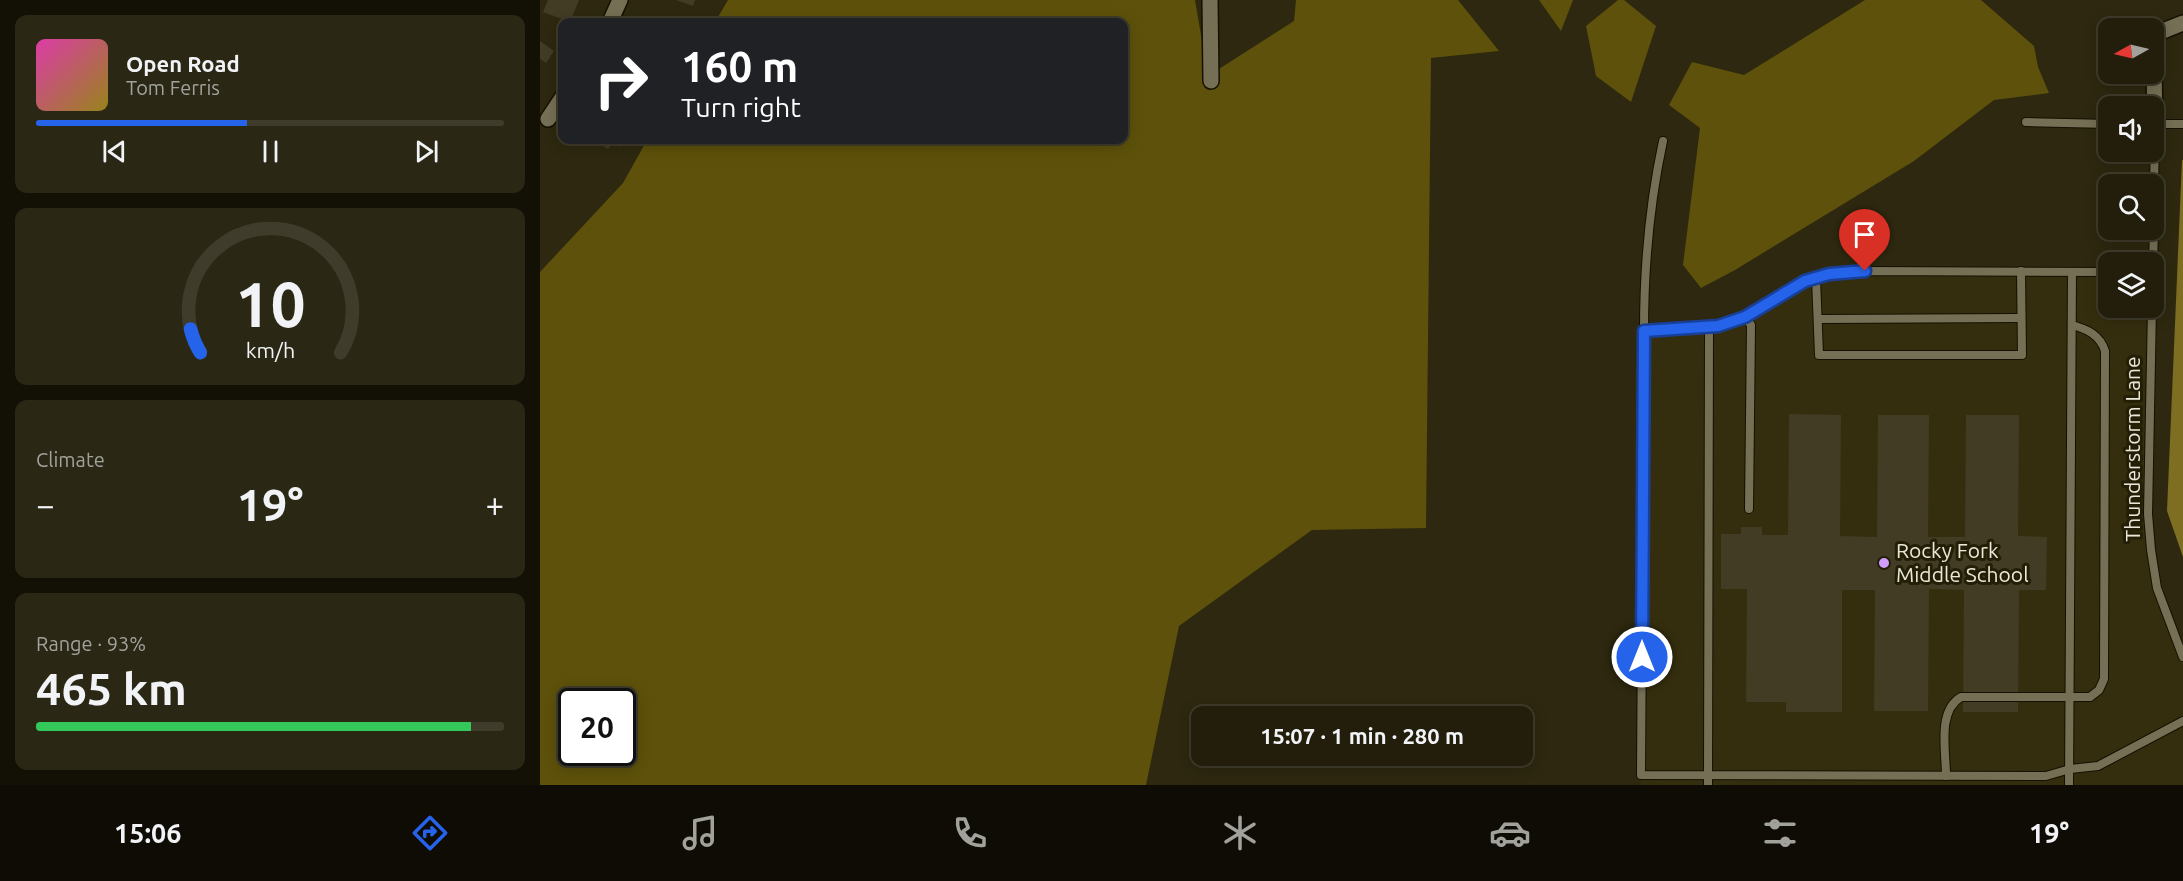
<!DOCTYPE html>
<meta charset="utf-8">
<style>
:root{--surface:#221e0b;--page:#2a2714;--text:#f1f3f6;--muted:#a2a29d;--line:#3f3c2c;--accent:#2563eb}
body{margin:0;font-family:Ubuntu,sans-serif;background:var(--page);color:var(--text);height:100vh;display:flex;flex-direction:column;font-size:22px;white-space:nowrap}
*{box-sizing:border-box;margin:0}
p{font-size:20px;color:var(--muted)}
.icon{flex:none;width:33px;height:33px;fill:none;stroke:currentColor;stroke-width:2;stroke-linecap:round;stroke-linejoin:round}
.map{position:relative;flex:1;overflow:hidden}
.panel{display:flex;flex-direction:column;gap:15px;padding:15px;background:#131006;width:540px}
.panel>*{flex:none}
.top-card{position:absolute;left:18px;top:18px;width:570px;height:126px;border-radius:12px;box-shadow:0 3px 15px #0003,0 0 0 2px var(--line);background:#202124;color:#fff;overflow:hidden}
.needle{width:39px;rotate:262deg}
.controls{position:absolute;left:1558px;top:18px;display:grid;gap:12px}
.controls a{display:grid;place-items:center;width:66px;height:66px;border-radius:12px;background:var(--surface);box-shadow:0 3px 15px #0003,0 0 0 2px var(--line);font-size:30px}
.speed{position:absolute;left:18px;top:688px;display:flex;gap:12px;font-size:30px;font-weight:700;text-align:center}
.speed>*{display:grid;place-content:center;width:78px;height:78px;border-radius:50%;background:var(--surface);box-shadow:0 3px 15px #0003,0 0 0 2px var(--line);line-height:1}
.speed .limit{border:3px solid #111;border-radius:9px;background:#fff;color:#111}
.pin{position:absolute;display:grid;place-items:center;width:51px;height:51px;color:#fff;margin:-62px -26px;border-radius:50% 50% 50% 0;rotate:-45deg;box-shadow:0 0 6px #0007}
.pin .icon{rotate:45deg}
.me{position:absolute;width:66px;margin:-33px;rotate:0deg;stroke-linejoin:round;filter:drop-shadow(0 0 4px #0008)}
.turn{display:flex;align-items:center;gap:21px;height:126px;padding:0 24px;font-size:27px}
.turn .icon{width:78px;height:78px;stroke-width:2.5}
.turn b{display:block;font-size:42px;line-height:51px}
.big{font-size:45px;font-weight:700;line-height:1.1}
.panel .tile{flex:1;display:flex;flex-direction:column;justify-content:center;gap:9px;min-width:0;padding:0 21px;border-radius:12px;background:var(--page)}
.panel .dial{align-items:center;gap:0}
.dial svg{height:156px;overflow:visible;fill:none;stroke:var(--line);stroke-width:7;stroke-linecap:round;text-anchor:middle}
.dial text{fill:var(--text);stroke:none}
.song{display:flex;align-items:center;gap:18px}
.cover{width:72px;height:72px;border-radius:9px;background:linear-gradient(135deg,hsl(320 70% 55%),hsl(50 70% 35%))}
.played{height:6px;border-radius:3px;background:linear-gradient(90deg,var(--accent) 45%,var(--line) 45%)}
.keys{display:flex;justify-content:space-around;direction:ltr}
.heat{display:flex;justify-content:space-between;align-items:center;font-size:33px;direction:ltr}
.charge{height:9px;border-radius:4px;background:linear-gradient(90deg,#34c759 93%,var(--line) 0)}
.trip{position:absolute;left:651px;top:706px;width:342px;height:60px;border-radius:12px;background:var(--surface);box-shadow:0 3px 15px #0003,0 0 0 2px var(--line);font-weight:700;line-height:60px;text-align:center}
.tabs{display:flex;height:96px;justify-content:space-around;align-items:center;background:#0e0c04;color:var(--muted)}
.tabs .icon{width:42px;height:42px}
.tabs .current{color:var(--accent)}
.tabs b{font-size:27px;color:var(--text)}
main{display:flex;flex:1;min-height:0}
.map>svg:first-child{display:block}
.built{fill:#352e0e}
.green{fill:#5d510b;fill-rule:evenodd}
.water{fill:#7d6e21}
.building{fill:#413c23}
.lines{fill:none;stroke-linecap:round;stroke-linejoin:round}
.lane-casing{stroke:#151000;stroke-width:10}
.street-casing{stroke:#151000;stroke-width:18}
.lane{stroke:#757055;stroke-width:8}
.street{stroke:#757055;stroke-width:15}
.route-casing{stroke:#184099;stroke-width:15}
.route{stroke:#2563eb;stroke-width:10}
.poi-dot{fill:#d19dfe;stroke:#231e06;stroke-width:2}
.labels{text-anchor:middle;stroke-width:6;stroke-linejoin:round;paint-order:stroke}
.street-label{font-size:21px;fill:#ebe8d9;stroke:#231e06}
.poi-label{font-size:21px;fill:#ebe8d9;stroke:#231e06;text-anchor:start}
</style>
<main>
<section class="panel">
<div class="tile">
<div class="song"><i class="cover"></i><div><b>Open Road</b><p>Tom Ferris</p></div></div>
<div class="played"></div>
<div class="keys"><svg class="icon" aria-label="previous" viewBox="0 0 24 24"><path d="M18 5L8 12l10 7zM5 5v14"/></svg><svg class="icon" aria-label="pause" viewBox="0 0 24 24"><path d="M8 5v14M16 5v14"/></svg><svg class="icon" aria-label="next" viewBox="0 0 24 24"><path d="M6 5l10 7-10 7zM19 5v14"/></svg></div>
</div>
<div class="tile dial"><svg viewBox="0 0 100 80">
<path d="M14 69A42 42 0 1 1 86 69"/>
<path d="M14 69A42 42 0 0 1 9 57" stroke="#2563eb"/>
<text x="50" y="56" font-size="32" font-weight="700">10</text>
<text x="50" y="72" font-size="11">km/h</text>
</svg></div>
<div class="tile"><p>Climate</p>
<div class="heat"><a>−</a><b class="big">19°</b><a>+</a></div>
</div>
<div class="tile"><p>Range · 93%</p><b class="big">465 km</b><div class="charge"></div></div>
</section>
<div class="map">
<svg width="1643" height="785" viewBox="0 0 1643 785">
<rect width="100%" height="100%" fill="#2d280f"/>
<path class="built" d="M1325,271H1569V308H1612L1608,514L1617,588L1643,657V785H1101L1104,331L1150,330L1205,317L1276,278Z"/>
<g class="green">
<path d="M188,0H655L668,76L754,21L756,0H918L959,51L891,58L886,528L772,530L639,626L606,785H0V272L83,183L107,140H584V22H175ZM32,702H82V753H32Z"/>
<path d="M999,0H1033L1021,31Z"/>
<path d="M1078,0H1084L1116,26L1091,102L1056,76L1046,26Z"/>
<path d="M1325,0H1441L1494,46L1498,67L1509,93L1454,100L1374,161L1195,270L1161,288L1143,265L1160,128L1129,105L1152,62L1204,75Z"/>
</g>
<path class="water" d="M1642,160H1643V557L1627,511Z"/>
<g class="building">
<path d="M8,0H39L30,22L3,12Z"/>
<path d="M136,0H155L153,6Z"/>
<path d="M113,16L128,22H110Z"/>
<path d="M0,41L14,51L6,63L0,59Z"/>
<path d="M53,140H85L81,147L73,142L68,149Z"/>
<path d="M1249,414L1301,415L1300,536L1337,537L1338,415H1389L1388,537H1425L1426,415H1479L1478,536L1507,537L1506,590H1479L1478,712H1423L1424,590L1389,589L1388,711H1334L1335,590H1302V712H1246V702H1206L1207,589H1181V534H1201V527H1222V535H1248Z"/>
</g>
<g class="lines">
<g class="lane-casing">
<g id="lane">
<path d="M1486,122L1569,124"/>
<path d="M1614,124H1643"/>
<path d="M1614,194L1615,124"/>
<path d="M1613,262L1614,230"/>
<path d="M1569,272L1325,271L1289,274L1265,281L1205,317L1178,326L1104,331L1101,775L1506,776L1530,769L1558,766L1643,721"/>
<path d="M1276,278L1279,355H1482L1481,271"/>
<path d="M1612,308L1608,514L1611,550L1617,588L1643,657"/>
<path d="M1205,317L1211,325L1209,509"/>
<path d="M1279,319L1481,318"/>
<path d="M1104,331C1104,265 1109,206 1123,141"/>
<path d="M1406,776C1406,751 1397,711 1421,697H1550L1559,690L1564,679L1565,351C1560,335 1547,329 1532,325"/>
<path d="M1168,785L1169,328"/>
<path d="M1529,785L1532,272"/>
</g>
</g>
<g class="street-casing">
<g id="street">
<path d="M670,0L671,81"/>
<path d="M70,22L80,0"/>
<path d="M1614,52L1618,33L1643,23"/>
<path d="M1614,67L1615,124"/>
<path d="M8,119L22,98"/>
</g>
</g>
<use href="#lane" class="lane"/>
<use href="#street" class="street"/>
</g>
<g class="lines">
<g class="route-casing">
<path id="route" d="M1102,657L1104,331L1178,326L1205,317L1265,281L1289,274L1325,271"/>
</g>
<use href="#route" class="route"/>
</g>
<circle class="poi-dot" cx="1344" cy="563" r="6"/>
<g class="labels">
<g class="street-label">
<text transform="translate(1593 449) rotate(-90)" y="7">Thunderstorm Lane</text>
</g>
<g class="poi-label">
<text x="1356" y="558">Rocky Fork<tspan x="1356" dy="24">Middle School</tspan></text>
</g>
</g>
</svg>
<div class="controls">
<a><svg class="needle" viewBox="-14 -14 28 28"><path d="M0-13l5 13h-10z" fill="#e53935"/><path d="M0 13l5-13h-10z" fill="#a2a29d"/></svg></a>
<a><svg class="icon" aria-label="sound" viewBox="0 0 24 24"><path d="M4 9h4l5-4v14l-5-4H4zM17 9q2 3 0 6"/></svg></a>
<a><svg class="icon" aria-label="search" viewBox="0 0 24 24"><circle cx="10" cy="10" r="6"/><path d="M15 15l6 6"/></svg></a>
<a><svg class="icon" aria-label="layers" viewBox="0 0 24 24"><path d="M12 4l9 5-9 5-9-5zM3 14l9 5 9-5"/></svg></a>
</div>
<div class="speed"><div class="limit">20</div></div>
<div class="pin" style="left:1325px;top:271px;background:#d93025"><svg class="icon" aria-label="arrive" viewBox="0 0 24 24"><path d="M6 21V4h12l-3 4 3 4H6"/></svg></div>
<svg class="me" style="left:1102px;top:657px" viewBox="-20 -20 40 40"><circle r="17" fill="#2563eb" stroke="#fff" stroke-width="3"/><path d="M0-11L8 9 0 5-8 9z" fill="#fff"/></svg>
<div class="trip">15:07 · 1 min · 280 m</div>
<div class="top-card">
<div class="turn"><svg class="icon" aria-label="right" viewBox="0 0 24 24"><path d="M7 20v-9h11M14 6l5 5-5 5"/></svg><div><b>160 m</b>Turn right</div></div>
</div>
</div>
</main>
<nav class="tabs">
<b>15:06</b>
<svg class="icon current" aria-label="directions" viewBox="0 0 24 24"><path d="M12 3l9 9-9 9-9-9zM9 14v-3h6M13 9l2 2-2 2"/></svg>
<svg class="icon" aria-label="music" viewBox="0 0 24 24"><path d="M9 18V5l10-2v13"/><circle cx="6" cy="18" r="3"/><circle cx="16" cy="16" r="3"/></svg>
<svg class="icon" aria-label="phone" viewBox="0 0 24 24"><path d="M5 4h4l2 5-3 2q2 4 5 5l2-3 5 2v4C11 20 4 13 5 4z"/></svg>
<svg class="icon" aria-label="climate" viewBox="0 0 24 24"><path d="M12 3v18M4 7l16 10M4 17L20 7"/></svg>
<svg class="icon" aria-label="car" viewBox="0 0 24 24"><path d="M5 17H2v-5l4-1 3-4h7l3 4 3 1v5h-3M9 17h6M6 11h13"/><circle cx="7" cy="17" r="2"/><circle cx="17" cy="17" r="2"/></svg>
<svg class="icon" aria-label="filters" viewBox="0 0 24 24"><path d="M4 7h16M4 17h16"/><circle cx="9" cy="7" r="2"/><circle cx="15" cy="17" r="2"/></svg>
<b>19°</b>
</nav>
